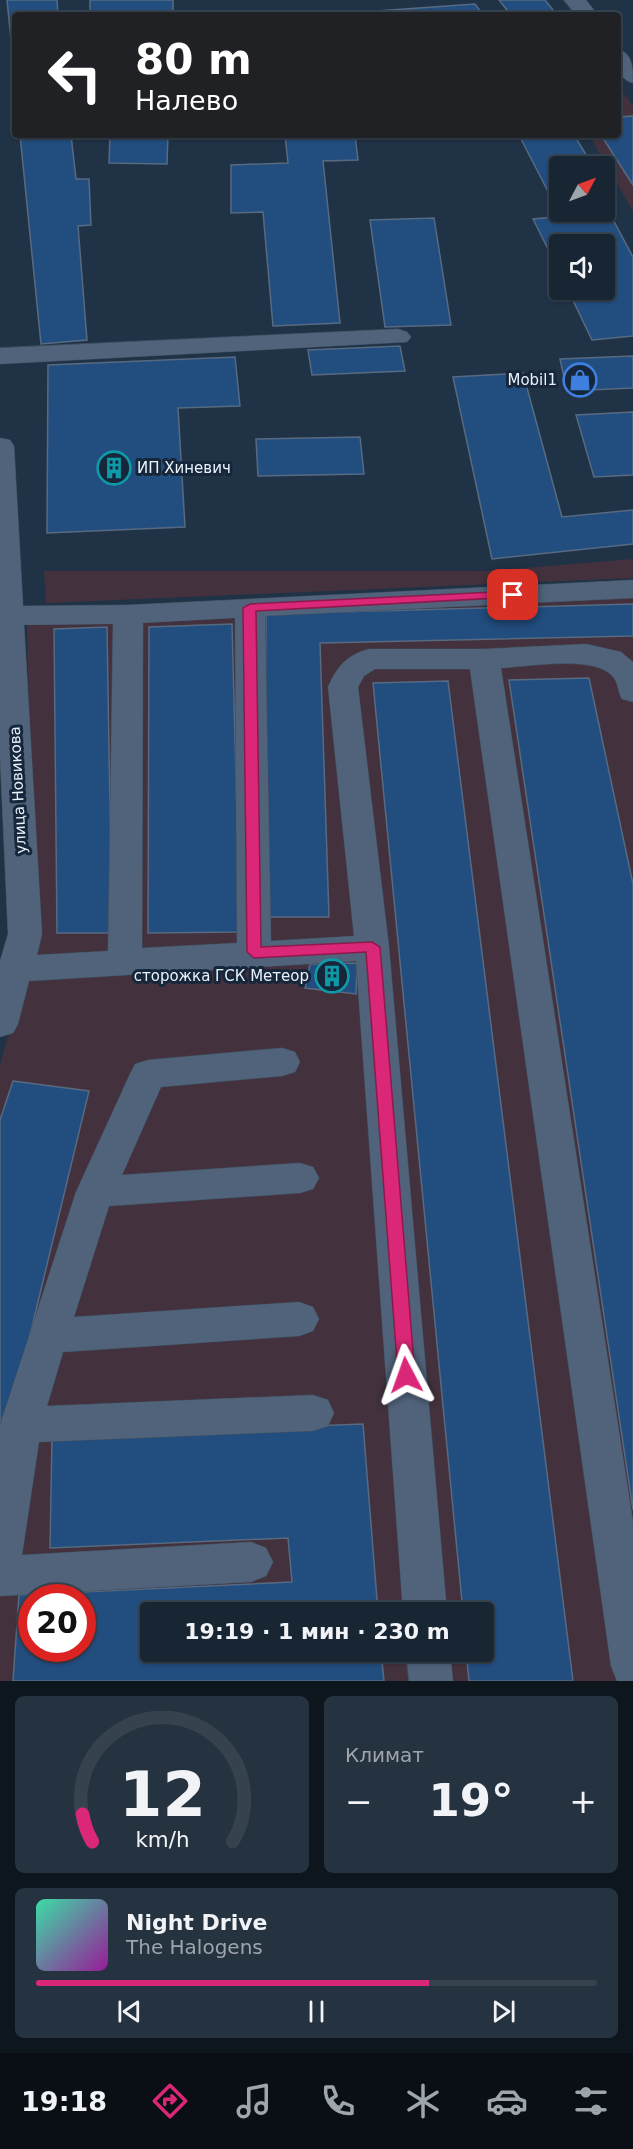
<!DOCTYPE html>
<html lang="ru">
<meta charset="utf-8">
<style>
:root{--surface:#182634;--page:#253240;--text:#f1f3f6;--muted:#9fa5ac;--line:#36434f;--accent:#db2777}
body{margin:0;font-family:"DejaVu Sans",sans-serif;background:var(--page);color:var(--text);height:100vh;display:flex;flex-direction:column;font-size:22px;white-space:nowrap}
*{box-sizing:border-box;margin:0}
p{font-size:20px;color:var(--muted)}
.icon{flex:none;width:33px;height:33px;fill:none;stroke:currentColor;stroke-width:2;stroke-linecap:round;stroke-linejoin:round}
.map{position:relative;height:1681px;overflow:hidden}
.side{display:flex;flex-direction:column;gap:15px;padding:15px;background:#0d151d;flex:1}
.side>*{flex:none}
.top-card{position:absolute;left:12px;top:12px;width:609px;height:126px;border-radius:6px;box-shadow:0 2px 4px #0004,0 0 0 2px var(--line);background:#202124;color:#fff;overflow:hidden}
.needle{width:39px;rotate:49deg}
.buttons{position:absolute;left:549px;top:156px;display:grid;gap:12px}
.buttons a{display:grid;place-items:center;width:66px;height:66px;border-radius:6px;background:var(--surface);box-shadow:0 2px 4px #0004,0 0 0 2px var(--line);font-size:30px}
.speed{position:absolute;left:18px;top:1584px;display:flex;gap:12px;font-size:30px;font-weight:700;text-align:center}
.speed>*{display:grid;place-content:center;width:78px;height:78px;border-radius:50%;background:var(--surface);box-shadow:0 2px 4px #0004,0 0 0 2px var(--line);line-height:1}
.speed .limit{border:9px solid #d22;background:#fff;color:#111}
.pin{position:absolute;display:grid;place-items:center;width:51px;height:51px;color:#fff;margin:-26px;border-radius:12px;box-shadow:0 3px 9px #0006}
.me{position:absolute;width:66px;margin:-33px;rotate:356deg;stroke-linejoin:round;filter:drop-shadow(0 0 4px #0008)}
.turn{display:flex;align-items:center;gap:21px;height:126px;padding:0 24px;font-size:27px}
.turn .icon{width:78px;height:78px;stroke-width:2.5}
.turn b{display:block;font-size:42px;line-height:51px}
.big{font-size:45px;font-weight:700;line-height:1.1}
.side .widget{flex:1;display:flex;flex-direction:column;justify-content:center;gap:9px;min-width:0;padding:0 21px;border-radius:9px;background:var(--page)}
.side .dial{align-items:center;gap:0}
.dial svg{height:156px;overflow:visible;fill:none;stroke:var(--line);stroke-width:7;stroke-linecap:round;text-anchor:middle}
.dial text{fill:var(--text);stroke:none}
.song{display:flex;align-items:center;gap:18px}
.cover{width:72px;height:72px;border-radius:9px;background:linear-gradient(135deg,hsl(160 70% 55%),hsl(300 70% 35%))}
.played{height:6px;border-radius:3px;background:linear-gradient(90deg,var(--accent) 70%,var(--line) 70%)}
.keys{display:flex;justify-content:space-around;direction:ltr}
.heat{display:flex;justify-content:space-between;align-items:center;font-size:33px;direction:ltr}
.side .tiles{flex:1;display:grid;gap:15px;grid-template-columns:1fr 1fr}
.widget:last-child{grid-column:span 2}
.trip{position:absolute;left:140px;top:1602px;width:354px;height:60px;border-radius:6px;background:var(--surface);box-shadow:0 2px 4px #0004,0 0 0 2px var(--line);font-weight:700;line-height:60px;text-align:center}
.tab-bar{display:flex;height:96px;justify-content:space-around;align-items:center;background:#0a0f15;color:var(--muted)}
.tab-bar .icon{width:42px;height:42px}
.tab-bar .active{color:var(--accent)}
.tab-bar b{font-size:27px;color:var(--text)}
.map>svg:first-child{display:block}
.industrial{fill:#43323d;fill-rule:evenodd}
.building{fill:#224d7f;stroke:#576a81;stroke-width:1.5;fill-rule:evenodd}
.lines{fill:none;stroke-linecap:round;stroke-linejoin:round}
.minor-casing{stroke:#3f4d5e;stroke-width:1}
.minor{fill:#50637a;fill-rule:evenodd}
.route{fill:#db2777;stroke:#8e194d;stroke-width:1.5}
.labels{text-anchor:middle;stroke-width:6;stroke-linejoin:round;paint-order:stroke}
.poi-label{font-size:15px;fill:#e9f2fc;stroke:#17273b;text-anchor:end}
.street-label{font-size:15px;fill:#e9f2fc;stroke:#17273b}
</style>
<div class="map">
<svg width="633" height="1681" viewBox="0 0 633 1681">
<rect width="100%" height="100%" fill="#203246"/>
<g class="industrial">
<path d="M618,86L633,106V211L589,135H618Z"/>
<path d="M633,559V578L46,603L44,571H488Z"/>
<path d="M633,589V1681H0V1065L34,940L27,623ZM32,1598H82V1648H32ZM150,1612H483V1652H150Z"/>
</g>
<g class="building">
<path d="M7,0H57L58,15H15V80Z"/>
<rect x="90" y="0" width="83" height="15"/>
<path d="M499,0H545L557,15H511Z"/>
<path d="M475,4L483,15H378L377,11Z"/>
<path d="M633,116V185L601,135H618V117Z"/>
<path d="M20,135H71L76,179H89L91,225L78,226L87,340L41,344Z"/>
<path d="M110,135H168L167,164L109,163Z"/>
<path d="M285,135H355L358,160L323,161L340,323L273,326L263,212L231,213V165L288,163Z"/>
<path d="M563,135H574L593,166H560V206L556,207L521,139Z"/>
<path d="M609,212L633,257V336L592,340L568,290H604V244H560V273L533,219Z"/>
<path d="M434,218L451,325L385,327L370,220Z"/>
<path d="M400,346L405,371L312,375L308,350Z"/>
<path d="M633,356V388L567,391L560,359Z"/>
<path d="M235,357L240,406L178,408L185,527L47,533L48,365Z"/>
<path d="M523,373L562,517L633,510V544L492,559L453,377Z"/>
<path d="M633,412V475L594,477L576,415Z"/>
<path d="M360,437L364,474L258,476L256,439Z"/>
<path d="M633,604V636L320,643L329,917H264L266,614Z"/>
<path d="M232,624L240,932L148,933L149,627Z"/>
<path d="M107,627L112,933H57L54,629Z"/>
<path d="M589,678L633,884V1510L509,680Z"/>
<path d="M448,681L573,1681H469L466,1652H483V1612H463L373,683Z"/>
<path d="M357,963L356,994L305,988L310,964Z"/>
<path d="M13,1081L89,1091L0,1459V1120Z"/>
<path d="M363,1424L378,1612H150V1652H381L384,1681H13L19,1595L292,1582L288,1538L50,1548L52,1436ZM32,1598H82V1648H32Z"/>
</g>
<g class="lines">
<g class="minor-casing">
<g id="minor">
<path d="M564,0H586L598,15H576Z"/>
<path d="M618,49C633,54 633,68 633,83C616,78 618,64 618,49Z"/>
<path d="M398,329L407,332L411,337L407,342L0,364V348Z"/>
<path d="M0,438L10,440L14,446L23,606L128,605L633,580V598L265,616L271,941L354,936L328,687C337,667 346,655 369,649H484L586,644L621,652L633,662V702L622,699C618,693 618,683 614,678C597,654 527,667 501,668L633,1522V1681H617L611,1666L470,669H375L364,676L358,687L389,947L447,1612H403L356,961L29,981L18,1024L13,1033L0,1037V961L8,934L0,756ZM235,618L237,943L142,948L143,623ZM113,624L108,951L37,955L42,934L24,625Z"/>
<path d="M282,1048L295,1052L300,1062L295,1072L282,1076L161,1087L122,1175L300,1163L313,1167L319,1178L313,1189L300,1193L109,1206L74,1317L299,1302L313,1307L319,1319L313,1331L299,1336L63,1352L47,1406L313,1395L328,1400L334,1413L328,1426L313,1431L39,1442L22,1555L251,1542L266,1548L273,1562L266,1576L251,1582L0,1596V1425L76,1192L130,1074L135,1064L148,1060Z"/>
<path d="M406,1652H450L453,1681H409Z"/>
</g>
</g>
<use href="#minor" class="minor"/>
</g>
<path class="route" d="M513,591L517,592V597L256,611L261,947L372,942L380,947L415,1375L412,1380L406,1382L400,1380L398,1375L366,952L254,958L247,952L243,608L250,604Z"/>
<defs>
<g id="shop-ring" transform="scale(1.725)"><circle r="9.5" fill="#17273b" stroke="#3f7fe0" stroke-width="1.5"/><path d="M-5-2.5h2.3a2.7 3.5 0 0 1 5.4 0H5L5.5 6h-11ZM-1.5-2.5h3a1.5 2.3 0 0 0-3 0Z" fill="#3f7fe0"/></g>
<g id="building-ring" transform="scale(1.725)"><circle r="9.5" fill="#17273b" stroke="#0f9aa8" stroke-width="1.5"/><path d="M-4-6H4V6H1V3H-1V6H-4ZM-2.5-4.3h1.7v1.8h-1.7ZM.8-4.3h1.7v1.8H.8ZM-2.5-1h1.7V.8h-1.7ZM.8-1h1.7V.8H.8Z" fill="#0f9aa8"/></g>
</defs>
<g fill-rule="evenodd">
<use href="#shop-ring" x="580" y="380"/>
<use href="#building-ring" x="114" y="468"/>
<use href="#building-ring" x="332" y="976"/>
</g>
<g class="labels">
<g class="poi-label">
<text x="557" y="385">Mobil1</text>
<text x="137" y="473" text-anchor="start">ИП Хиневич</text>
<text x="309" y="981">сторожка ГСК Метеор</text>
</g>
<g class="street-label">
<text transform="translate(18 790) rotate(-93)" y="5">улица Новикова</text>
</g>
</g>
</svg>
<div class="buttons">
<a><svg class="needle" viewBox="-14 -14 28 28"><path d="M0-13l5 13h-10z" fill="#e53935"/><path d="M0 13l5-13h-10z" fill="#9fa5ac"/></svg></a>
<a><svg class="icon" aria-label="sound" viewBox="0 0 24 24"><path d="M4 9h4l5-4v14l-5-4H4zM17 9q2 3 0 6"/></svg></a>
</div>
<div class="speed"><div class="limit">20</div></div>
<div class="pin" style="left:513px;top:595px;background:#d93025"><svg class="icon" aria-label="arrive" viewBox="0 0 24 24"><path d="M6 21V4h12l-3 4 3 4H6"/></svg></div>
<svg class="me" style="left:406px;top:1375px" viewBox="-20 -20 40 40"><path d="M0-17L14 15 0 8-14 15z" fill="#db2777" stroke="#fff" stroke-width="4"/></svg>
<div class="trip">19:19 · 1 мин · 230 m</div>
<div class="top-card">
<div class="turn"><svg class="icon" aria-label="left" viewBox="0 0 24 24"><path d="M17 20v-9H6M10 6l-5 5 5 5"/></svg><div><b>80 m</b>Налево</div></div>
</div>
</div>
<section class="side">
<div class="tiles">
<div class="widget dial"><svg viewBox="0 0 100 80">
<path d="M14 69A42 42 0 1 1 86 69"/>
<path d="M14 69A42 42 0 0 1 9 55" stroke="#db2777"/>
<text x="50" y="56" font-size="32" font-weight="700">12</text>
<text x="50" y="72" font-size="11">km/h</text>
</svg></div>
<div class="widget"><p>Климат</p>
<div class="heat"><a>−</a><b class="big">19°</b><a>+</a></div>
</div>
<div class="widget">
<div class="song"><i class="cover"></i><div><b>Night Drive</b><p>The Halogens</p></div></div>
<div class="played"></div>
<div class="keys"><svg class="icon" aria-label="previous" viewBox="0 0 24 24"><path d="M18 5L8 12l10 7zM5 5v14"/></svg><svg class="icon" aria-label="pause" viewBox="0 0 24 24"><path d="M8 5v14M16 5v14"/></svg><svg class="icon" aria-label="next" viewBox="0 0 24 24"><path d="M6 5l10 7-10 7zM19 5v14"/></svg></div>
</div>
</div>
</section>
<nav class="tab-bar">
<b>19:18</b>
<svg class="icon active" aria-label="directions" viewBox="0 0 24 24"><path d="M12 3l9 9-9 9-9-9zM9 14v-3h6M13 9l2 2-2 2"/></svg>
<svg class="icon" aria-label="music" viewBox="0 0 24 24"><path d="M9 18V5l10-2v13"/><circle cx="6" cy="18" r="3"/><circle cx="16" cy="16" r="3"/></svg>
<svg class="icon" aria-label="phone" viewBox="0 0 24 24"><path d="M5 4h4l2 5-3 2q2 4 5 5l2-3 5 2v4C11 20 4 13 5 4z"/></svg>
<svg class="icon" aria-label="climate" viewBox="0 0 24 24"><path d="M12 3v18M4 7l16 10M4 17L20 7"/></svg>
<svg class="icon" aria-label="car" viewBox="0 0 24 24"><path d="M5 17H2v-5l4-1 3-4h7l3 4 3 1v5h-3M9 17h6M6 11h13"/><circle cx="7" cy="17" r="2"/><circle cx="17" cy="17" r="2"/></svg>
<svg class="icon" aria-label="filters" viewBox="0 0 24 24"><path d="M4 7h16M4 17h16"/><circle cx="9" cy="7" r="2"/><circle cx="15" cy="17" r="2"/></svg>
</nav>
